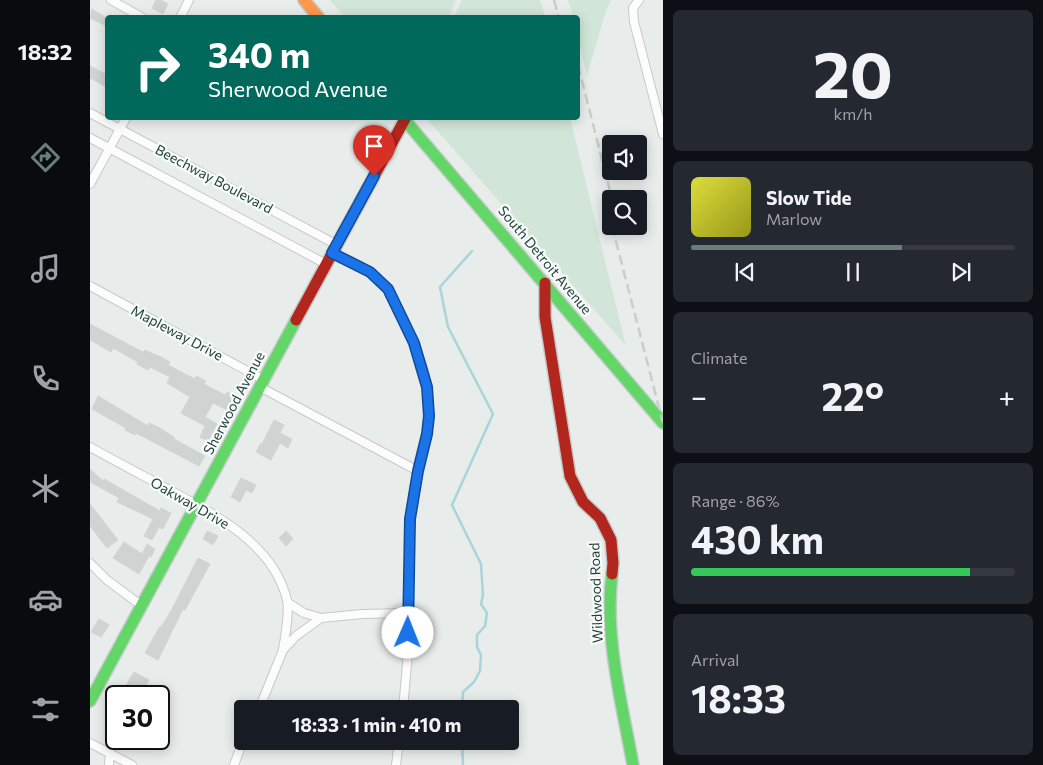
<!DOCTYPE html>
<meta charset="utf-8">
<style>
:root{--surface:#171b24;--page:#242831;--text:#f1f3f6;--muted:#9ea1a6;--line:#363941;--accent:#697e78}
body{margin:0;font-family:Commissioner,sans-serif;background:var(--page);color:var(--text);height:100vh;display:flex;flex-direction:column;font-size:19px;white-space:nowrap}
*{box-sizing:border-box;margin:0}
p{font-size:16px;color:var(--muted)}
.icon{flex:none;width:28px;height:28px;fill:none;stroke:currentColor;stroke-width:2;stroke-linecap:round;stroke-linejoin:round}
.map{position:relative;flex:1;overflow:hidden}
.side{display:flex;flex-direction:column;gap:10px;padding:10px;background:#0d0f14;width:380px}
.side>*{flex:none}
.top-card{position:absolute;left:15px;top:15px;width:475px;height:105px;border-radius:5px;box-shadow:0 2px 12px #0003;background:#00695c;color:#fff;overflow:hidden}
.buttons{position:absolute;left:512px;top:135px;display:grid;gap:10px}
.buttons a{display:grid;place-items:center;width:45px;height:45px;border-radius:5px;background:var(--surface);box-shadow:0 2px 12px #0003;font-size:25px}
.speed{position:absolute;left:15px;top:685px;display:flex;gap:10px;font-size:25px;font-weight:700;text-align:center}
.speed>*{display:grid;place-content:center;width:65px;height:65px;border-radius:50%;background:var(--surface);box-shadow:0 2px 12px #0003;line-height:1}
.speed .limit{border:2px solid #111;border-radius:8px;background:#fff;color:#111}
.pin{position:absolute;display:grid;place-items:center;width:42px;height:42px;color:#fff;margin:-51px -21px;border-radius:50% 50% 50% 0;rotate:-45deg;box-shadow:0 0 5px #0007}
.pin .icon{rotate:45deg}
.me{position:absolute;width:55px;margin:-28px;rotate:1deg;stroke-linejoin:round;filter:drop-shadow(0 0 4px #0008)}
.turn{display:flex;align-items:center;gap:18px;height:105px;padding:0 20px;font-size:22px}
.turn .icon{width:65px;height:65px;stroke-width:2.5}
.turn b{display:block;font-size:35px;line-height:42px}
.big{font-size:38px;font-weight:700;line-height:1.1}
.side .card{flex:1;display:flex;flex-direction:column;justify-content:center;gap:8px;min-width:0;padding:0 18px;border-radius:8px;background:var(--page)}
.side .dial{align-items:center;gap:0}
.dial b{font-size:65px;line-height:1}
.song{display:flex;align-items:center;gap:15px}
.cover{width:60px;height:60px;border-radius:8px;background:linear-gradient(135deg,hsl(60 70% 55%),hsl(60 70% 35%))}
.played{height:5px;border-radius:2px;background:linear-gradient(90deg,var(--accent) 65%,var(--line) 65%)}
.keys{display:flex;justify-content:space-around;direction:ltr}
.heat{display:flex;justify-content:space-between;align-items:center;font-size:28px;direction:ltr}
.charge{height:8px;border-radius:4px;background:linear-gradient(90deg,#34c759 86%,var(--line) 0)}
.trip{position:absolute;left:144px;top:700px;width:285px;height:50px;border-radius:5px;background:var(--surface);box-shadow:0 2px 12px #0003;font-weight:700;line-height:50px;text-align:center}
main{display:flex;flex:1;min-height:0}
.tab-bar{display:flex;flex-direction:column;width:90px;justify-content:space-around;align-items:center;background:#090b0e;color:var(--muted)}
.tab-bar .icon{width:35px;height:35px}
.tab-bar .on{color:var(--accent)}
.tab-bar b{font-size:22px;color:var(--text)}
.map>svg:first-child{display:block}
.green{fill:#d1e6d8}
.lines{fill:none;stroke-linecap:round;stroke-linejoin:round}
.stream{stroke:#a9d4db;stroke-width:2.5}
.building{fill:#cfd4d2;stroke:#d1d6d4}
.street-casing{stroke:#c5cac8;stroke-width:10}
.fast-casing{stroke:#c3cbc8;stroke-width:14}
.slow-casing{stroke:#c3cbc8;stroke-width:14}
.jam-casing{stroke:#c3cbc8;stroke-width:14}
.street{stroke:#fcfcfc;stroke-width:8}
.fast{stroke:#63d668;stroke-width:11}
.slow{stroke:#ff974d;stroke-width:11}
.jam{stroke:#b3261e;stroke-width:11}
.rail{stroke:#c9cdcc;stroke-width:2.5;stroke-dasharray:10 5;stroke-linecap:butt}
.route-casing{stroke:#114b97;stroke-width:12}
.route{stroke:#1a73e8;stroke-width:9}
.labels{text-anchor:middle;stroke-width:4.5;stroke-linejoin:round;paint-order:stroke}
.street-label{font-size:14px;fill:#24423a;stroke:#f7fbf9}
</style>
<main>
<nav class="tab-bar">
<b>18:32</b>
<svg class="icon on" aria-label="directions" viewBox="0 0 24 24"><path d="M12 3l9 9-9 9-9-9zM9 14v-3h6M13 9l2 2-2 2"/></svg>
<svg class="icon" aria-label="music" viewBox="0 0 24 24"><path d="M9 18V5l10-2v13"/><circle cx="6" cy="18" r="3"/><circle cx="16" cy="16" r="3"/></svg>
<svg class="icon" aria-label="phone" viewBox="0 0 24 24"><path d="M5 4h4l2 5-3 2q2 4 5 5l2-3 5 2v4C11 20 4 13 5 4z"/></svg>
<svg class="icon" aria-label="climate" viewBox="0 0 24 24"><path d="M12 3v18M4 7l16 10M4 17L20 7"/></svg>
<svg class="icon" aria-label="car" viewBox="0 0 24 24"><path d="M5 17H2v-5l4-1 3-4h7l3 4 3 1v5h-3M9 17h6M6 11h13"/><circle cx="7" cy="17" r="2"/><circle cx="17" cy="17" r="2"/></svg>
<svg class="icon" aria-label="filters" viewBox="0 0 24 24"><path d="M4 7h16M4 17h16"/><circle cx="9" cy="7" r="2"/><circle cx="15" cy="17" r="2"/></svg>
</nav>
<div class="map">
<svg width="573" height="765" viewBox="0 0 573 765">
<rect width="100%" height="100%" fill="#e8edeb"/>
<g class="green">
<path d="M240,0H366L359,17L255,18Z"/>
<path d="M372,0H450L455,17H364Z"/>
<path d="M478,0H521L515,14L497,76L488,37V18L483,17Z"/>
<path d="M336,118H480L536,346Z"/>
</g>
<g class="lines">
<g class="stream">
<path d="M372,709L373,692L384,682L390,671L391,655L387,647V635L395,626L397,613L391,604L393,595L391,564L362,505L403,414L358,327L350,287L382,251"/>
<path d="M372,741L373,765"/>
</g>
</g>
<g class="building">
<path d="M66,0H71L78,4L73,14L62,8Z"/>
<path d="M2,9L18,19V27L0,18Z"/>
<path d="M0,66L18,75V88L0,78Z"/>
<path d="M0,324L53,352L55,350L71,357L80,362L78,365L105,379L106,376L116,381L114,384L135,395L137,392L148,398L141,412L123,403L115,417L127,424L118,441L110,437L115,426L91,413L100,397L77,383L80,377L60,367L58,370L47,364L48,362L23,348L21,352L0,340Z"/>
<path d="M8,396L58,426L59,423L70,428L84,437V439L115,456L109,466L46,433L45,435L35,430L36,428L2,409Z"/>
<path d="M184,420L194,425L190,433L202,439L198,448L190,443L181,460L166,452L171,443L172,444Z"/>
<path d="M0,469L13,481L14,479L70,511L71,508L81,513L73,529L69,527L62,540L54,536L63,519L27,502L29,498L0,482Z"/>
<path d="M151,478L166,485L162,493L156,490L150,502L141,497Z"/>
<path d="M0,504L28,540L17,548L0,526Z"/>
<path d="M117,531L128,536L123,545L113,539Z"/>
<path d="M196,531L203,539L196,546L189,538Z"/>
<path d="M34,542L52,554L57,544L65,549L61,557L59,556L49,574L23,558Z"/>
<path d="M108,558L120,564L95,610L93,609L68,660L55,653L70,626L71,627L81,611Z"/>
<path d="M9,619L19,625L11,637L1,632Z"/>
<path d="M44,672L59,680L53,691L48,689L44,696H30Z"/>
<path d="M26,708V729L23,734L15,730Z"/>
</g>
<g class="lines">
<g class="street-casing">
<g id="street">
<path d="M21,0L53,18"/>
<path d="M549,0L543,8L544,22L573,134"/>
<path d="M90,18L99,0"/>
<path d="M0,113L247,245"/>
<path d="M0,138L236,264"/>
<path d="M0,184L36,118"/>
<path d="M242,253L280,272L298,289L324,343L334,372L337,387L339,416L337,434L328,471L320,519L318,653L313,709"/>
<path d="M0,286L174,380"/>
<path d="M170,387L328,471"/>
<path d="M0,447C25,461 50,474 74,487C122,513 183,542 197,600C200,613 195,636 193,650"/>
<path d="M0,563L17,580L52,606"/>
<path d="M198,603L214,613L231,618"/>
<path d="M169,709L193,650L206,636L231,618L272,614L318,613"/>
<path d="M0,743L42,765"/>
<path d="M19,765L20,753"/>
<path d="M144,765L153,741"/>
<path d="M306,765L309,741"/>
</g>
</g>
<g class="fast-casing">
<g id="fast">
<path d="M313,118L573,423"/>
<path d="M522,574C514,637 532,704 543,765"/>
<path d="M0,701L206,320"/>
</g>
</g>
<g class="slow-casing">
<path id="slow" d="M214,0L229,18"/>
</g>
<g class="jam-casing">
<g id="jam">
<path d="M455,283V317L480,476L493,502L510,518L521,540L523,563L522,574"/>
<path d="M206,320L315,119"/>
</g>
</g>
<use href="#street" class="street"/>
<use href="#fast" class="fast"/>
<use href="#slow" class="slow"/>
<use href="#jam" class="jam"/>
<g class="rail">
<path d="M464,0L469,18"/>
<path d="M488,65L522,199"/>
<path d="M513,191L521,222"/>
<path d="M522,226L573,423"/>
</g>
</g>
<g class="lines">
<g class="route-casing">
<path id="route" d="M284,176L242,253L280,272L298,289L324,343L337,387L339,416L337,434L328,471L320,519L318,633"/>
</g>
<use href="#route" class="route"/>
</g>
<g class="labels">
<g class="street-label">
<text transform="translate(124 179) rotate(28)" y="5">Beechway Boulevard</text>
<text transform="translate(455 260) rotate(50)" y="5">South Detroit Avenue</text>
<text transform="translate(87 333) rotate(28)" y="5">Mapleway Drive</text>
<text transform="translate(144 403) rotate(-62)" y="5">Sherwood Avenue</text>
<text transform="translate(100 503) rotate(30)" y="5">Oakway Drive</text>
<text transform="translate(506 593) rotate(-92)" y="5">Wildwood Road</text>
</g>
</g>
</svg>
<div class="buttons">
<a><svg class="icon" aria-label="sound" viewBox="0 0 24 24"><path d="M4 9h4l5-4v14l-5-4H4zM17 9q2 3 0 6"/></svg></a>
<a><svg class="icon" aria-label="search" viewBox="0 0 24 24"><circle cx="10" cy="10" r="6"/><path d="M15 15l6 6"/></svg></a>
</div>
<div class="speed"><div class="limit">30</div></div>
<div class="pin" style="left:284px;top:176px;background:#d93025"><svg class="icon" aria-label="arrive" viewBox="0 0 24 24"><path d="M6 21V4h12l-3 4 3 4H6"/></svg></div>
<svg class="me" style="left:318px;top:633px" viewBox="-20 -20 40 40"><circle r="19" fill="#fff"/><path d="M0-13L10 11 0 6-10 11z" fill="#1a73e8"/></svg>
<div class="trip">18:33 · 1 min · 410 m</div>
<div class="top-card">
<div class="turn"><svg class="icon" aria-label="right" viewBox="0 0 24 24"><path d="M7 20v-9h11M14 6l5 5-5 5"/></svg><div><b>340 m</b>Sherwood Avenue</div></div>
</div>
</div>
<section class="side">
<div class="card dial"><b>20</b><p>km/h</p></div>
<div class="card">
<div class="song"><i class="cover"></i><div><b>Slow Tide</b><p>Marlow</p></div></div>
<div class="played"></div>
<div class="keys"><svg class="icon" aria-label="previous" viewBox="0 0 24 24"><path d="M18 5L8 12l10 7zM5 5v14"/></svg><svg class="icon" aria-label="pause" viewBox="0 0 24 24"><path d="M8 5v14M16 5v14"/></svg><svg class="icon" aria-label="next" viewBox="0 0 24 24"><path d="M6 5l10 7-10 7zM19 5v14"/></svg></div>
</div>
<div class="card"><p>Climate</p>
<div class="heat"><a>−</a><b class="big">22°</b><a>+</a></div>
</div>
<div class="card"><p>Range · 86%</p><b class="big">430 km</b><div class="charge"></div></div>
<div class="card"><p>Arrival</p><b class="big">18:33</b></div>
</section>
</main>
